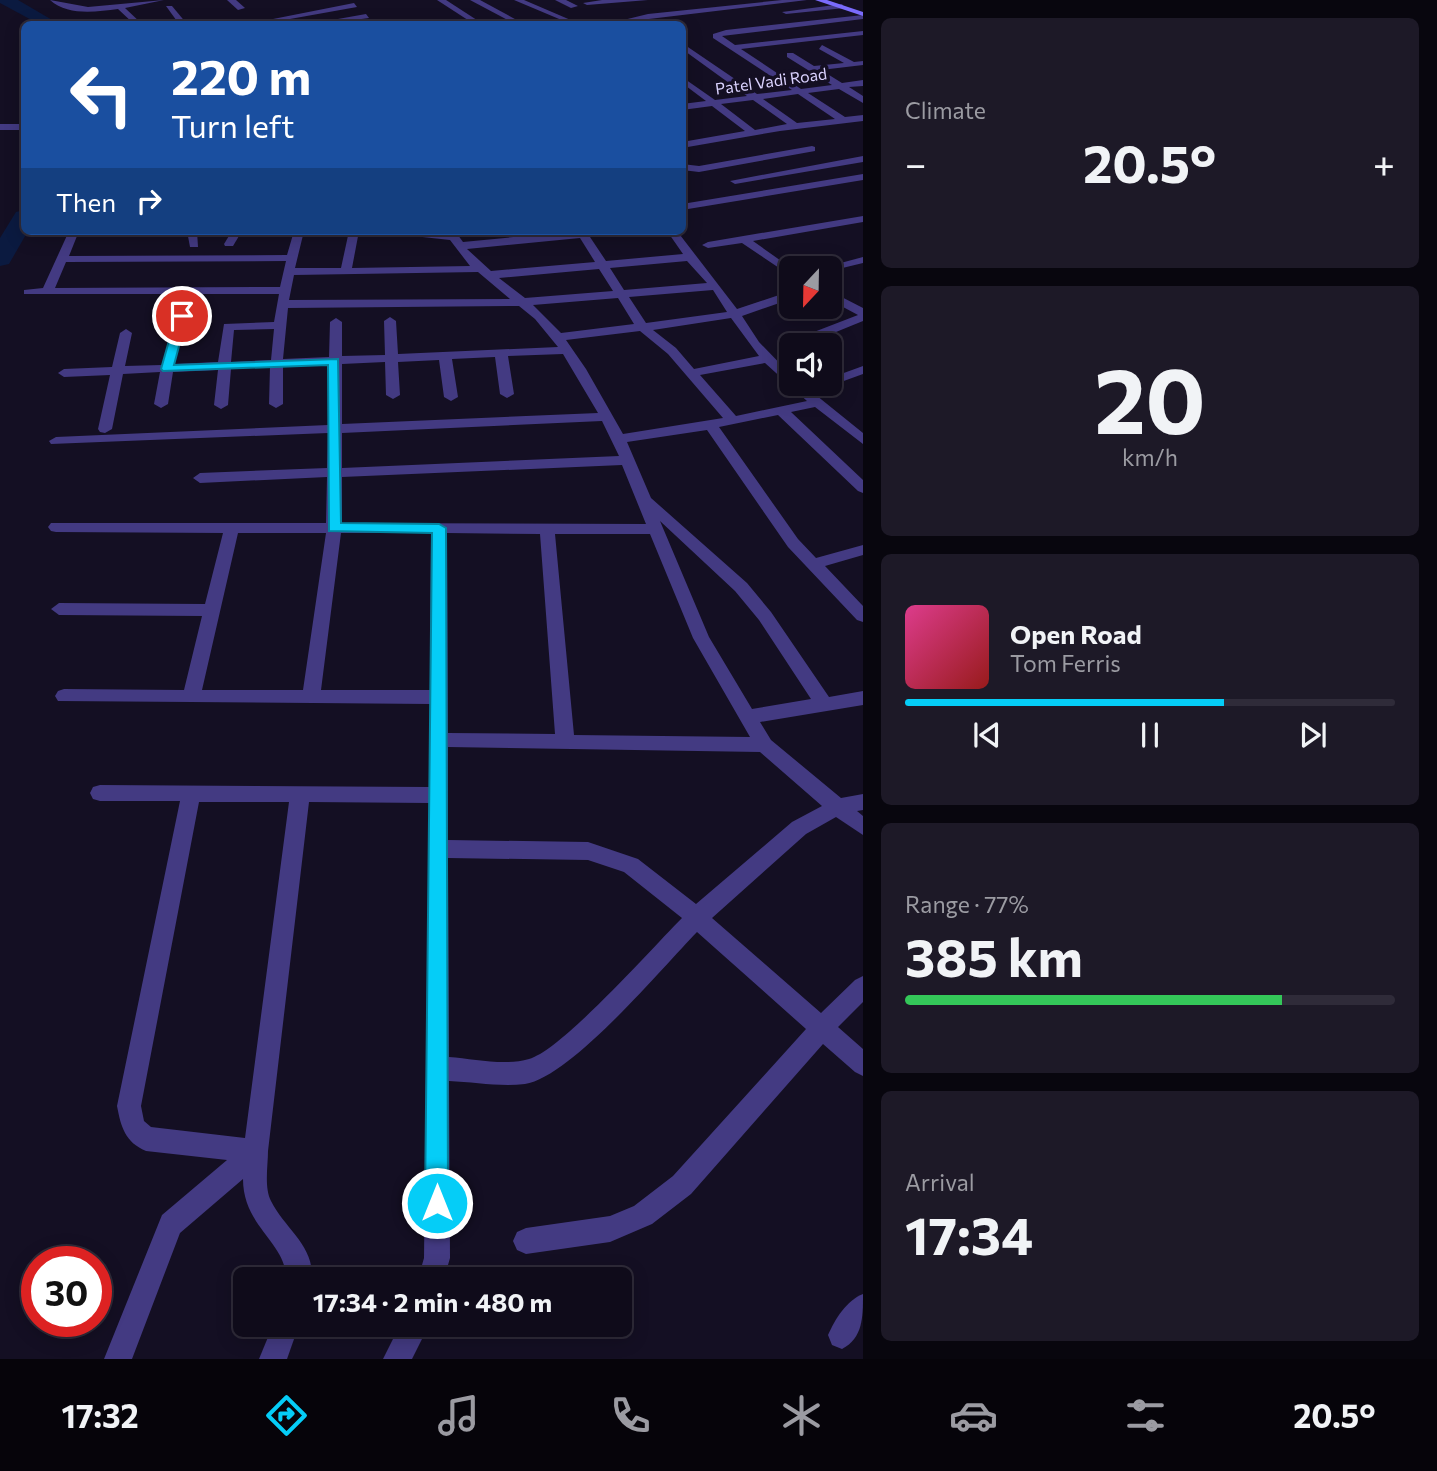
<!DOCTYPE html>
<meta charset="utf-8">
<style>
:root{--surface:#0f0b1a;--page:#1d1927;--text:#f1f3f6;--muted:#9b9ba2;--line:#2f2b39;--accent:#05cdf7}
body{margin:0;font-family:Commissioner,sans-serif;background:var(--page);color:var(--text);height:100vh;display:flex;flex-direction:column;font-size:26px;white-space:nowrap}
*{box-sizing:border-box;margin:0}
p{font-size:23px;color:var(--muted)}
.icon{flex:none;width:38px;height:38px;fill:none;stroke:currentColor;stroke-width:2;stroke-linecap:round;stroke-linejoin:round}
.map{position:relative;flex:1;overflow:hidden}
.drawer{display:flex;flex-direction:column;gap:18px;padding:18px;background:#08060e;width:574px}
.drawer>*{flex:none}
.banner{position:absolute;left:21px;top:21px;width:665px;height:214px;border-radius:10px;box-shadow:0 4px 18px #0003,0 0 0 2px var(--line);background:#1a4fa0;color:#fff;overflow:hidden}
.needle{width:46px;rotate:202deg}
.tools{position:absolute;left:779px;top:256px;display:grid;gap:14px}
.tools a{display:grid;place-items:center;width:63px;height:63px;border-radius:10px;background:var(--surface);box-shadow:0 4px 18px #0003,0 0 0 2px var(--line);font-size:35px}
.speed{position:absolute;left:21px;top:1246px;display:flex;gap:14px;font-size:35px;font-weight:700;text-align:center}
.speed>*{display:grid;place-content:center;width:91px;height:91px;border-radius:50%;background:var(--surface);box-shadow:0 4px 18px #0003,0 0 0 2px var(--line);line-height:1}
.speed .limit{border:10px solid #d22;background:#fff;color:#111}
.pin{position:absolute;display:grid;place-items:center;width:60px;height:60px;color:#fff;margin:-30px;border:4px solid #fff;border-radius:50%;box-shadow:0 2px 7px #0007}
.me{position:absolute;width:77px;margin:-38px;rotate:0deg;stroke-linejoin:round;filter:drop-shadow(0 0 5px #0008)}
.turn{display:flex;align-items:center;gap:24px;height:147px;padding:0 35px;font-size:32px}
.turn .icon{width:91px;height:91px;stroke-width:2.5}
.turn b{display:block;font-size:49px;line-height:60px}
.then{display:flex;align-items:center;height:66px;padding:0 35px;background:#0003;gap:14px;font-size:26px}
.big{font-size:52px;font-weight:700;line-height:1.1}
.drawer .card{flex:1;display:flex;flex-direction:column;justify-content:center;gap:10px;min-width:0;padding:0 24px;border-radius:10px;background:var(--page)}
.drawer .dial{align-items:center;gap:0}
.dial b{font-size:91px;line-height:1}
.song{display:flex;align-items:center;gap:21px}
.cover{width:84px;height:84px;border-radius:10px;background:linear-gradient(135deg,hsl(330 70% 55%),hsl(0 70% 35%))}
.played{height:7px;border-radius:4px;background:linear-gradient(90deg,var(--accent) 65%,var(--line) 65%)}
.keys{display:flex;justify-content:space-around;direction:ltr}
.heat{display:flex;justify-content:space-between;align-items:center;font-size:38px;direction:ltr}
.charge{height:10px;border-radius:5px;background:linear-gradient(90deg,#34c759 77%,var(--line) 0)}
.trip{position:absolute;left:233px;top:1267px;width:399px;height:70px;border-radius:10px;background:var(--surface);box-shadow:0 4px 18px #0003,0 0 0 2px var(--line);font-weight:700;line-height:70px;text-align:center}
.dock{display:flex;height:112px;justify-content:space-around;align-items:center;background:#06040a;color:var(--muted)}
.dock .icon{width:49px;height:49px}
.dock .selected{color:var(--accent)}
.dock b{font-size:32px;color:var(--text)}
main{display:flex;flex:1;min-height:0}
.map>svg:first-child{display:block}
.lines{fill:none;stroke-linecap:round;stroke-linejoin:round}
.river{fill:#0b1a40;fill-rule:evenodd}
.street{fill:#433a82;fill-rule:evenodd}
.secondary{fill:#7a6bfc;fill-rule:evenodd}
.route{fill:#05cdf7;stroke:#0385a1;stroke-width:2}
.labels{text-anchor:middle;stroke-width:7;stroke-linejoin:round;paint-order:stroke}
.far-street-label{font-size:16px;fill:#dad2fe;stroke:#140f23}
</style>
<main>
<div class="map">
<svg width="863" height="1359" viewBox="0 0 863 1359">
<rect width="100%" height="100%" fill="#140f23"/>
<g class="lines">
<g class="river">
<path d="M0,0H18L59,24H39L0,3Z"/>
<path d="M24,210V231H28L9,264L0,266V238L16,212Z"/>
</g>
<g class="street">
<path d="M50,0L88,7L164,0L125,8L142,24H134L118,9C95,12 68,16 50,0Z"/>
<path d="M227,0H236L245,8L238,10Z"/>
<path d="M437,0H446L483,24H474Z"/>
<path d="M470,0H480L524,24H515Z"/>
<path d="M514,0H524L580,24H571Z"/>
<path d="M555,0H566L578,6L571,8Z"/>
<path d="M602,0H648L587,5L583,3Z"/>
<path d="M782,0H807L607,24L648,14Z"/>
<path d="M354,3L357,7L262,24H248Z"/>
<path d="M842,4L845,8L786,14L782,12Z"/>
<path d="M166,6H172L187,24H179Z"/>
<path d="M366,14L369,18L325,24L321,22Z"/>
<path d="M863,15V19L722,36L735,45L863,31V35L741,49L801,89L832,85L787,57V53H793L814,66L844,63L819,49L822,45L854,62L863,61V65L821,70L842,83L863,80V86L849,87L863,96V103L839,89L808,93L845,117L863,115V121L780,131L682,148V142L745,131L712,106L682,110V104L706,101L682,83V77L715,100L747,96L682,49V43L757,94L792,90L713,38V34L726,30ZM798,94L835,119L797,123L763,99ZM753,100L787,124L755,130L721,104Z"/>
<rect x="0" y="124" width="24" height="6"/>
<path d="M812,146L815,147V151L699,172L682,170V164L699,166Z"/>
<path d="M863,156V162L735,184L730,181Z"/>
<path d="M863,174V180L682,210V204Z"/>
<path d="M863,216V222L753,241L791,268V276L742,243L708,248L702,245L708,242Z"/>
<path d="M69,231H79L69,256L287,255L294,231H304L295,268H341L349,231H359L352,268L470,266L450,240L395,234L390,231H455L463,242L576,231H627L622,234L590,237L606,261L683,254L667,231H677L737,309L791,291V299L742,316L759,342L791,375V383H801L863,433V444L815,407L791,412L863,480V493L858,491L778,415L719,427L798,539L816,558L863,545V555L825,566L863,606V622L857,620L788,547L707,430L627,442L651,498L747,583L771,612L829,697L863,691V705L760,722L771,740L841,798L863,794V810L857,811L863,816V835L836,817L806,834L712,918L821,1013L855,980L863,976V1002L838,1027L863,1049V1076L855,1072L823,1044L691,1194L652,1224L610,1242L526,1254L517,1250L513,1241L517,1232L526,1228L610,1216L634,1206L673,1176L806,1029L697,932C662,968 571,1077 525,1084C500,1087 474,1082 449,1081L450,1258L444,1279H418L424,1258L429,803L309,802L268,1151C268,1166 264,1187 271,1201C285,1229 314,1245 312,1279H286C287,1243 243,1227 243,1179L180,1233L132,1359H104L162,1215L227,1160L146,1151C125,1142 121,1127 117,1106L180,801H100L93,799L90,793L93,787L100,785L429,787L430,704L58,701L55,696L58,691L64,689L184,690L202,616L59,615L51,609L59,603L205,604L223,533L56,532L51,531L48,527L51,523H326L327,477L200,483L193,478L200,473L327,468L328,433L51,444L49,441L56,437L328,425L329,365L283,367V404L276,408L269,404L270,367L231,369L228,405L221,409L214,405L218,370L173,372L168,404L161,408L154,404L160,372L123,374L112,429L105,433L100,432L98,429L110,375L64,377L58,373L64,369L112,367L120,333L126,329L132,333L125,366L162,365L182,294H24V290L43,288ZM580,238L595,262L491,271L467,249ZM286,261L280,287L55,288L66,262ZM687,261L707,283L624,290L610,268ZM599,269L613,291L525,298L499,278ZM478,272L510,299L289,300L294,275ZM713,290L727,312L646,323L629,297ZM194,294H279L274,322L224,324L218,362L174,364ZM618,298L634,324L561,333L533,305ZM519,306L535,319L558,347L398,354L396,321L390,317L384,321L385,355L342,356V322L336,318L330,322L329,357L283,359L288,308ZM731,318L759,356L694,369L676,348L653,330ZM274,329L271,360L231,362L234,330ZM640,331L668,354L723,418L623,434L586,369L566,340ZM563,354L598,413L342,424V364L385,362L386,395L393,399L400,395L398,362L439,360L444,397L451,401L458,397L452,359L495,357L500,394L507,398L514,394L508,356ZM765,363L807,401L736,416L700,375ZM602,421L619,456L342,468V433ZM622,465L646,524L342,523V477ZM660,521L735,591L759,620L811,699L752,709L709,637ZM238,533H326L303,690H202ZM341,533H431L430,690H321ZM447,533L540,534L555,734L448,733ZM555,534H650L693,638L750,737L574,735ZM448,747L760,752L822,806L792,822L696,904L638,859L588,842L448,840ZM199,802H289L245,1138L151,1127L144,1121L141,1106ZM448,858L588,860L624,872L682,918C653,947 562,1050 529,1059C505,1066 474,1059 449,1057Z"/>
<path d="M187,231H197L198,247H190Z"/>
<path d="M232,231H242L233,246H225L224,244Z"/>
<path d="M863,257V263L830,271V268H822Z"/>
<path d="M830,291L863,308V321L804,345H791V349L788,348V342L858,315L830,300Z"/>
<path d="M863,366V374L830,386L824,383H830V378Z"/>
<path d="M863,1294C863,1317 863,1338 842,1349L832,1345L828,1335C835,1319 847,1300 863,1294Z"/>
<path d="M273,1325H299L287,1359H259Z"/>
<path d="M400,1325H429L412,1359H383Z"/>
</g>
<path class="secondary" d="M815,0H827L863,12V16Z"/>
</g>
<path class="route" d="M182,313L187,316L174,365L338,359L341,523L439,524L446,528L448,1203L445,1212L437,1215L429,1212L425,1203L432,533L329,531L328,365L163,371L161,369L176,316Z"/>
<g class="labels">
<g class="far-street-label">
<text transform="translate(771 81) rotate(-8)" y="6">Patel Vadi Road</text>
</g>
</g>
</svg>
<div class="tools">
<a><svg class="needle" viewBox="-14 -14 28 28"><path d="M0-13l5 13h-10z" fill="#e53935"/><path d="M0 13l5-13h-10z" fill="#9b9ba2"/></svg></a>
<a><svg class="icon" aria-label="sound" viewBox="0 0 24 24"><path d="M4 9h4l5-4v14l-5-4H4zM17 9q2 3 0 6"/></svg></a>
</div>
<div class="speed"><div class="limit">30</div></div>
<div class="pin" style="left:182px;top:316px;background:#d93025"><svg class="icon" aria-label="arrive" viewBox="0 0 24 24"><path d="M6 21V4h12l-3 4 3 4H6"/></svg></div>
<svg class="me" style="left:437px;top:1203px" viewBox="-20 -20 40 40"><circle r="17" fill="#05cdf7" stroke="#fff" stroke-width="3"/><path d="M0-11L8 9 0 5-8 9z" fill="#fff"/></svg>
<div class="trip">17:34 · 2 min · 480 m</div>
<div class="banner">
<div class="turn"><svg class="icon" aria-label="left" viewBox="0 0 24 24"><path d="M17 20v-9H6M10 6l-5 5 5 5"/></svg><div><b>220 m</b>Turn left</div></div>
<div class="then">Then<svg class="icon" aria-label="right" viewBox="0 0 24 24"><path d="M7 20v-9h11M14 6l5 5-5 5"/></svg></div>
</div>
</div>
<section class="drawer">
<div class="card"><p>Climate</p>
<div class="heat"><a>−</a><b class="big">20.5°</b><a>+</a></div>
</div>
<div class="card dial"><b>20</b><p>km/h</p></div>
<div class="card">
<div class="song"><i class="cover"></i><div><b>Open Road</b><p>Tom Ferris</p></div></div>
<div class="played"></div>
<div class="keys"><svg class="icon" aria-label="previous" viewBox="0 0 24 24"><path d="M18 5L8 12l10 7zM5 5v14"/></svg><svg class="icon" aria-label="pause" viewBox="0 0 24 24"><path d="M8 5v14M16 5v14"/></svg><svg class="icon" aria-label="next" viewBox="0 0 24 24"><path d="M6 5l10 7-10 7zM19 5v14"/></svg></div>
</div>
<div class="card"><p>Range · 77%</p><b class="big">385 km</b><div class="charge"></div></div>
<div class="card"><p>Arrival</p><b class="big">17:34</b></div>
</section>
</main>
<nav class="dock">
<b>17:32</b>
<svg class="icon selected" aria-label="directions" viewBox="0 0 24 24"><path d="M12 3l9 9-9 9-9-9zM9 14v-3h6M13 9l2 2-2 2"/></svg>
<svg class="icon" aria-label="music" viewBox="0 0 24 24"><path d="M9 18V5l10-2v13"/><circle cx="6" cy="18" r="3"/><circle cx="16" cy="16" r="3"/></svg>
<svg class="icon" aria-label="phone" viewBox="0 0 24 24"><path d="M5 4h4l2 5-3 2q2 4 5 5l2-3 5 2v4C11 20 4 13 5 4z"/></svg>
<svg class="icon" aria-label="climate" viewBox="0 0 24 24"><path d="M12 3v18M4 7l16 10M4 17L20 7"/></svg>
<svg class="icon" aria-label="car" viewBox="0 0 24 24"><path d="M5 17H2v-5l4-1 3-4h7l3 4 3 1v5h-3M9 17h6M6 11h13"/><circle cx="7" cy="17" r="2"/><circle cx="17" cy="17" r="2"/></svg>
<svg class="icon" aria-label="filters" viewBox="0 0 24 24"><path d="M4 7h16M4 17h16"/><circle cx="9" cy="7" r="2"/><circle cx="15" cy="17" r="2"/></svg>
<b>20.5°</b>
</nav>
